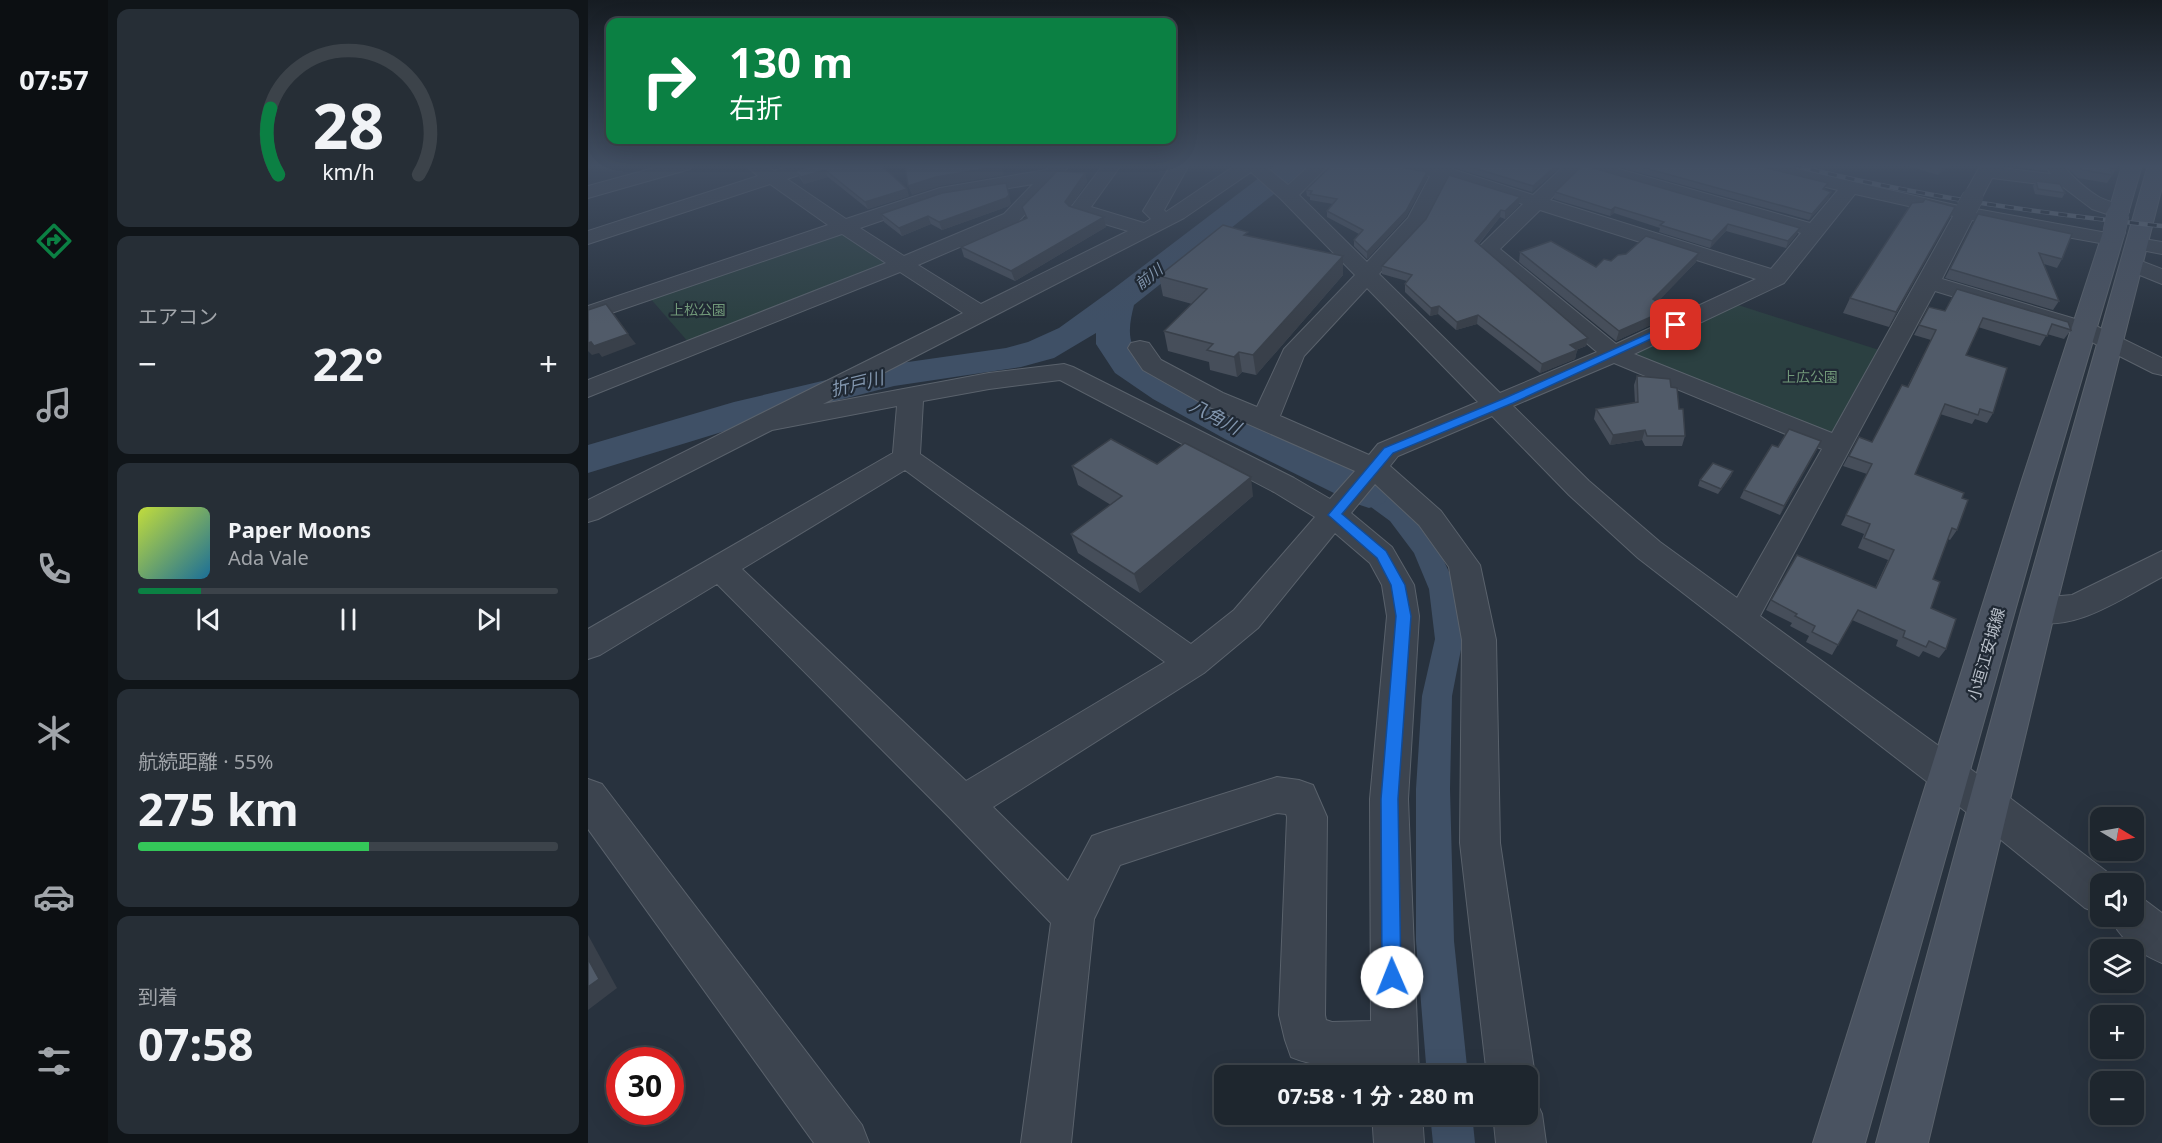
<!DOCTYPE html>
<html lang="ja">
<meta charset="utf-8">
<style>
:root{--surface:#1e262e;--page:#262e36;--text:#f1f3f6;--muted:#a1a5aa;--line:#3c434a;--accent:#0b8043}
body{margin:0;font-family:"Noto Sans","Noto Sans JP",sans-serif;background:var(--page);color:var(--text);height:100vh;display:flex;flex-direction:column;font-size:22px;white-space:nowrap}
*{box-sizing:border-box;margin:0}
p{font-size:20px;color:var(--muted)}
.icon{flex:none;width:33px;height:33px;fill:none;stroke:currentColor;stroke-width:2;stroke-linecap:round;stroke-linejoin:round}
.map{position:relative;flex:1;overflow:hidden}
.drawer{display:flex;flex-direction:column;gap:9px;padding:9px;background:#101519;width:480px}
.drawer>*{flex:none}
.top-card{position:absolute;left:18px;top:18px;width:570px;height:126px;border-radius:12px;box-shadow:0 6px 24px #0002,0 0 0 2px var(--line);background:#0b8043;color:#fff;overflow:hidden}
.needle{width:39px;rotate:100deg}
.controls{position:absolute;left:1502px;top:807px;display:grid;gap:12px}
.controls a{display:grid;place-items:center;width:54px;height:54px;border-radius:12px;background:var(--surface);box-shadow:0 6px 24px #0002,0 0 0 2px var(--line);font-size:30px}
.speed{position:absolute;left:18px;top:1047px;display:flex;gap:12px;font-size:30px;font-weight:700;text-align:center}
.speed>*{display:grid;place-content:center;width:78px;height:78px;border-radius:50%;background:var(--surface);box-shadow:0 6px 24px #0002,0 0 0 2px var(--line);line-height:1}
.speed .limit{border:9px solid #d22;background:#fff;color:#111}
.pin{position:absolute;display:grid;place-items:center;width:51px;height:51px;color:#fff;margin:-26px;border-radius:12px;box-shadow:0 3px 9px #0006}
.me{position:absolute;width:66px;margin:-33px;rotate:359deg;stroke-linejoin:round;filter:drop-shadow(0 0 4px #0008)}
.turn{display:flex;align-items:center;gap:21px;height:126px;padding:0 24px;font-size:27px}
.turn .icon{width:78px;height:78px;stroke-width:2.5}
.turn b{display:block;font-size:42px;line-height:51px}
.big{font-size:45px;font-weight:700;line-height:1.1}
.drawer .widget{flex:1;display:flex;flex-direction:column;justify-content:center;gap:9px;min-width:0;padding:0 21px;border-radius:12px;background:var(--page)}
.drawer .dial{align-items:center;gap:0}
.dial svg{height:156px;overflow:visible;fill:none;stroke:var(--line);stroke-width:7;stroke-linecap:round;text-anchor:middle}
.dial text{fill:var(--text);stroke:none}
.song{display:flex;align-items:center;gap:18px}
.cover{width:72px;height:72px;border-radius:9px;background:linear-gradient(135deg,hsl(70 70% 55%),hsl(200 70% 35%))}
.played{height:6px;border-radius:3px;background:linear-gradient(90deg,var(--accent) 15%,var(--line) 15%)}
.keys{display:flex;justify-content:space-around;direction:ltr}
.heat{display:flex;justify-content:space-between;align-items:center;font-size:33px;direction:ltr}
.charge{height:9px;border-radius:4px;background:linear-gradient(90deg,#34c759 55%,var(--line) 0)}
.trip{position:absolute;left:626px;top:1065px;width:324px;height:60px;border-radius:12px;background:var(--surface);box-shadow:0 6px 24px #0002,0 0 0 2px var(--line);font-weight:700;line-height:60px;text-align:center}
main{display:flex;flex:1;min-height:0}
.tab-bar{display:flex;flex-direction:column;width:108px;justify-content:space-around;align-items:center;background:#0c0f12;color:var(--muted)}
.tab-bar .icon{width:42px;height:42px}
.tab-bar .on{color:var(--accent)}
.tab-bar b{font-size:27px;color:var(--text)}
.map>svg:first-child{display:block}
.green{fill:#2b4041}
.lines{fill:none;stroke-linecap:round;stroke-linejoin:round}
.canal{fill:#3f5066;fill-rule:evenodd}
.river{fill:#3f5066;fill-rule:evenodd}
.minor-casing{stroke:#5a626c;stroke-width:2}
.secondary-casing{stroke:#5a626c;stroke-width:2}
.minor{fill:#3c444f;fill-rule:evenodd}
.secondary{fill:#4a5361;fill-rule:evenodd}
.rail-casing{stroke:#5e6875;stroke-width:4.5}
.rail{stroke:#202934;stroke-width:3;stroke-dasharray:9;stroke-linecap:butt}
.minor-bridge-casing{stroke:#5a626c;stroke-width:22;stroke-linecap:butt}
.secondary-bridge-casing{stroke:#5a626c;stroke-width:23;stroke-linecap:butt}
.minor-bridge{stroke:#3c444f;stroke-width:21}
.secondary-bridge{stroke:#4a5361;stroke-width:22}
.wall{fill:#464e5a}
.shaded-wall{fill:#39404a}
.building{fill:#515b69;stroke:#39404a;stroke-width:1.5}
.route{fill:#1a73e8;stroke:#114b97;stroke-width:1.5}
.labels{text-anchor:middle;stroke-width:4.5;stroke-linejoin:round;paint-order:stroke}
.far-park-label{font-size:14px;fill:#719879;stroke:#202934}
.far-water-label{font-size:15px;font-style:italic;fill:#8296ae;stroke:#202934}
.street-label{font-size:16px;fill:#b8bfc9;stroke:#202934}
.water-label{font-size:18px;font-style:italic;fill:#8296ae;stroke:#202934}
</style>
<main>
<nav class="tab-bar">
<b>07:57</b>
<svg class="icon on" aria-label="directions" viewBox="0 0 24 24"><path d="M12 3l9 9-9 9-9-9zM9 14v-3h6M13 9l2 2-2 2"/></svg>
<svg class="icon" aria-label="music" viewBox="0 0 24 24"><path d="M9 18V5l10-2v13"/><circle cx="6" cy="18" r="3"/><circle cx="16" cy="16" r="3"/></svg>
<svg class="icon" aria-label="phone" viewBox="0 0 24 24"><path d="M5 4h4l2 5-3 2q2 4 5 5l2-3 5 2v4C11 20 4 13 5 4z"/></svg>
<svg class="icon" aria-label="climate" viewBox="0 0 24 24"><path d="M12 3v18M4 7l16 10M4 17L20 7"/></svg>
<svg class="icon" aria-label="car" viewBox="0 0 24 24"><path d="M5 17H2v-5l4-1 3-4h7l3 4 3 1v5h-3M9 17h6M6 11h13"/><circle cx="7" cy="17" r="2"/><circle cx="17" cy="17" r="2"/></svg>
<svg class="icon" aria-label="filters" viewBox="0 0 24 24"><path d="M4 7h16M4 17h16"/><circle cx="9" cy="7" r="2"/><circle cx="15" cy="17" r="2"/></svg>
</nav>
<section class="drawer">
<div class="widget dial"><svg viewBox="0 0 100 80">
<path d="M14 69A42 42 0 1 1 86 69"/>
<path d="M14 69A42 42 0 0 1 10 35" stroke="#0b8043"/>
<text x="50" y="56" font-size="32" font-weight="700">28</text>
<text x="50" y="72" font-size="11">km/h</text>
</svg></div>
<div class="widget"><p>エアコン</p>
<div class="heat"><a>−</a><b class="big">22°</b><a>+</a></div>
</div>
<div class="widget">
<div class="song"><i class="cover"></i><div><b>Paper Moons</b><p>Ada Vale</p></div></div>
<div class="played"></div>
<div class="keys"><svg class="icon" aria-label="previous" viewBox="0 0 24 24"><path d="M18 5L8 12l10 7zM5 5v14"/></svg><svg class="icon" aria-label="pause" viewBox="0 0 24 24"><path d="M8 5v14M16 5v14"/></svg><svg class="icon" aria-label="next" viewBox="0 0 24 24"><path d="M6 5l10 7-10 7zM19 5v14"/></svg></div>
</div>
<div class="widget"><p>航続距離 · 55%</p><b class="big">275 km</b><div class="charge"></div></div>
<div class="widget"><p>到着</p><b class="big">07:58</b></div>
</section>
<div class="map">
<svg width="1574" height="1143" viewBox="0 0 1574 1143">
<rect width="100%" height="100%" fill="#28323e"/>
<g class="green">
<path d="M245,234H256L297,263L293,269L102,344L61,297Z"/>
<path d="M1150,305L1291,350L1245,431L1235,433L1051,358L1049,350Z"/>
</g>
<g class="lines">
<g class="canal">
<path d="M781,485L790,487L820,509L847,542L869,589L875,639L864,696L862,789L866,941L880,1076H839L828,941V789L834,696L847,639L841,589L826,553L802,521L772,499L769,493L772,487Z"/>
<path d="M842,1114H884L887,1143H845Z"/>
</g>
<path class="river" d="M688,165H719L715,171L546,305C543,317 539,334 545,346C563,381 751,462 796,483L802,493L796,503L781,508L766,503L637,439L565,399L527,373L508,344V333L466,358L433,367L306,386L173,420L0,473V445L146,402L306,364L418,348L440,342L471,328L525,289Z"/>
<g class="minor-casing">
<g id="minor">
<path d="M77,165H105L102,169L0,198V186Z"/>
<path d="M157,165H178L186,171L205,165H231L228,169L199,179L258,219L352,188L458,170L463,165H482L430,222L330,265L393,304L540,231L484,214L481,210L515,165H533L503,207L556,223L563,219L555,211L583,165H601L576,210L578,212L648,165H676L700,185L722,165H741L711,195L779,262L820,218L842,176L801,169L798,165H866L864,169L945,195L977,165H1017L1222,223L1250,190L1165,169L1162,165H1192L1371,206L1379,202L1386,204L1388,209L1530,235L1533,239L1530,243L1523,245L1384,220L1354,279L1504,324L1574,358V375L1565,373L1488,334L1347,291L1172,616L1414,792L1527,878L1529,884H1512V914L1497,908L1386,818L1050,558L981,495L904,416L810,456L802,466L853,511L892,565L908,640L912,843L947,1076L940,1093L939,1076H899L872,843L874,640L861,567L831,525L787,484L763,513L804,547L826,585L831,616L820,799L831,1076H783V1068C754,1068 730,1068 703,1057L697,1040L691,1015L699,817L698,814L689,813L532,865L506,919L483,1143H433L463,923L361,817L129,584L12,655L0,659V629L305,453L309,406L184,430L10,519L0,522V500L375,313L312,272L0,397V380L298,263L254,234L0,321V306L240,225L182,184L0,244V231L170,176ZM993,169L1213,233L1183,269L962,200ZM663,172L693,199L767,275L696,349L669,407L635,393L573,360L561,343L552,341L543,343L540,348L555,370L617,405L767,471L742,499L706,478L485,367L476,364L401,373L235,404L596,218ZM859,180L935,204L889,249L1009,352L912,393L791,274L836,225ZM445,184L416,214L316,256L272,228L356,199ZM1267,194L1365,216L1244,433L1046,354L1196,283ZM952,210L1168,279L1028,344L912,249ZM779,288L890,402L790,444L781,455L692,416L716,356ZM1026,363L1234,449L1149,598L1072,542L1001,481L925,406ZM472,380L686,492L727,517L646,610L603,644L332,454L335,401L401,389ZM317,470L577,662L378,781L154,569ZM747,533L782,563L794,585L799,616L782,799L783,1021L744,1022L738,1020L737,1015L739,817L725,785L711,780L689,777L518,831L504,836L480,881L405,807L616,673L670,628Z"/>
<path d="M1456,165H1474C1485,177 1497,189 1511,197C1520,202 1535,204 1541,212L1538,216L1531,218L1504,209L1475,187L1404,178L1392,201H1378L1375,197L1391,168L1398,166L1463,174Z"/>
<path d="M1550,238L1574,242V254L1543,248L1540,244L1543,240Z"/>
<path d="M1545,258L1574,269V284L1537,269L1534,264L1537,259Z"/>
<path d="M1574,551V577C1534,598 1485,635 1438,620L1434,611L1438,602L1450,598L1484,595Z"/>
<path d="M0,779L14,784L274,1125L281,1143H226L0,829Z"/>
<path d="M1545,895L1558,901L1574,913V963C1552,954 1531,939 1522,916H1545Z"/>
<path d="M939,1094L946,1097L954,1114L958,1143H908L905,1114H939Z"/>
<path d="M784,1114H834L836,1143H786Z"/>
</g>
</g>
<g class="secondary-casing">
<g id="secondary">
<path d="M1534,165H1554L1540,214L1537,218L1530,220L1523,218L1520,214Z"/>
<path d="M1560,165H1574V187L1467,611L1340,1143H1288L1433,611Z"/>
<path d="M1526,226L1534,227L1537,232L1463,483L1277,1143H1225L1433,483L1515,232L1518,227Z"/>
</g>
</g>
<use href="#minor" class="minor"/>
<use href="#secondary" class="secondary"/>
<g class="rail-casing">
<path id="rail" d="M1205,165C1327,196 1449,213 1574,226"/>
</g>
<use href="#rail" class="rail"/>
<g class="minor-bridge-casing">
<path id="minor-bridge" d="M1379,208L1385,197"/>
</g>
<g class="secondary-bridge-casing">
<path id="secondary-bridge" d="M1526,232L1530,214"/>
</g>
<use href="#minor-bridge" class="minor-bridge"/>
<use href="#secondary-bridge" class="secondary-bridge"/>
</g>
<g class="wall">
<path d="M225,165L321,196L280,209L240,177L216,184L211,177L207,171Z"/>
<path d="M801,165L839,172V178L818,217L779,259L766,246V240L771,234L739,217V211L745,204L722,200V197L719,196L718,190Z"/>
<path d="M866,165H974L944,192L867,168Z"/>
<path d="M1024,165H1166L1238,189L1237,190L1241,198L1221,220Z"/>
<path d="M1317,165H1362L1350,175Z"/>
<path d="M1431,165H1462L1458,171L1434,168Z"/>
<path d="M1476,165H1526L1528,169L1519,183L1490,178Z"/>
<path d="M497,173L499,182L482,207L516,217L518,227L427,281L376,257L373,247L438,218L434,207Z"/>
<path d="M1448,181L1477,193L1474,198L1447,194L1445,186Z"/>
<path d="M967,192L1212,228L1209,234L1198,248L1138,231L1122,248L1071,232L1072,228L1026,213L1022,216L966,199Z"/>
<path d="M932,197L931,205L917,219L912,217L891,244L1000,338L998,346L988,350H989L987,359L952,373L889,324L868,330L850,314L842,316L817,292V284L819,281L794,274V266Z"/>
<path d="M423,203L421,206L354,230L343,224L314,236L296,222L293,214Z"/>
<path d="M1367,207L1301,327L1255,313L1262,298Z"/>
<path d="M1390,214L1474,259L1469,268L1456,264L1471,301L1465,310L1357,278Z"/>
<path d="M661,236L755,275L668,375L654,372L649,377L622,370L621,362L580,351L576,331L604,304L575,296L571,276Z"/>
<path d="M932,252L1008,267L1023,261L1111,253L1108,262L1069,302L1078,318L1028,341L931,262Z"/>
<path d="M1369,289L1483,330L1476,339L1459,334L1452,346L1390,327L1378,355L1405,413L1399,423L1387,419L1384,424L1352,414L1327,474L1374,498L1369,530L1362,540L1360,539L1345,579L1343,608L1358,649L1351,658L1335,651L1331,657L1308,646L1310,640L1264,620L1244,655L1218,642L1221,636L1202,626L1204,623L1178,610L1183,600L1287,588L1300,560L1270,548L1276,534L1253,525L1279,474L1255,466L1271,437L1284,442L1319,387L1343,340L1326,335L1341,307L1357,311Z"/>
<path d="M1049,376L1083,387L1091,409L1097,436L1094,446H1057L1054,440L1022,445L1006,419L1008,409L1047,403L1046,385Z"/>
<path d="M1233,441L1192,515L1152,498L1156,490L1190,447Z"/>
<path d="M569,464L665,496L552,593L490,553L483,534L523,505L490,485L484,466Z"/>
<path d="M1145,471L1143,476L1130,494L1110,486L1112,480Z"/>
</g>
<g class="shaded-wall">
<path d="M413,165L416,175L352,186L324,195L320,186L348,177Z"/>
<path d="M969,165H974L944,192L945,186Z"/>
<path d="M1357,165H1362L1350,175L1354,167Z"/>
<path d="M237,170L240,177L216,184L213,177Z"/>
<path d="M839,172V178L818,217L779,259V252Z"/>
<path d="M497,173L499,182L479,211L477,202Z"/>
<path d="M418,183L423,203L421,206L354,230L351,222Z"/>
<path d="M319,189L321,196L280,209L277,202Z"/>
<path d="M1243,192L1241,198L1221,220L1224,214Z"/>
<path d="M932,197L931,205L917,219V211Z"/>
<path d="M1027,207L1026,213L1022,216L1023,210Z"/>
<path d="M1367,207L1360,220L1301,327L1308,312Z"/>
<path d="M913,210L912,217L886,249L887,241Z"/>
<path d="M340,216L343,224L314,236L311,228Z"/>
<path d="M516,217L518,227L427,281L423,271Z"/>
<path d="M1140,224L1138,231L1122,248L1124,241Z"/>
<path d="M1212,228L1209,234L1198,248L1200,241Z"/>
<path d="M1111,253L1108,262L1063,309L1065,299Z"/>
<path d="M755,256V275L668,375L665,355Z"/>
<path d="M851,306L850,314L842,316L843,308Z"/>
<path d="M1081,309L1078,318L1028,341L1031,331Z"/>
<path d="M890,315L889,324L868,330L869,322Z"/>
<path d="M40,334L48,344L14,357L11,353L4,355L0,351V343Z"/>
<path d="M1000,338L998,346L980,353L982,345Z"/>
<path d="M989,350L987,359L952,373L954,364Z"/>
<path d="M651,352L654,372L649,377L646,357Z"/>
<path d="M1057,430L1054,440L1022,445L1025,435Z"/>
<path d="M1233,441L1229,450L1192,515L1196,506Z"/>
<path d="M1145,471L1143,476L1130,494L1133,489Z"/>
<path d="M663,477L665,496L552,593L546,574Z"/>
<path d="M0,935L29,988L0,1010Z"/>
</g>
<g class="building">
<path d="M225,165H293L319,189L277,202L237,170L213,177L207,171Z"/>
<path d="M317,165H413V166L348,177L320,186Z"/>
<path d="M744,165H800L839,172L818,211L779,252L766,240L775,230L739,211L749,199L722,194L724,191L718,190Z"/>
<path d="M876,165H969L945,186Z"/>
<path d="M995,165L1212,228L1200,241L1140,224L1124,241L1072,225L1076,222L1027,207L1023,210L967,192Z"/>
<path d="M1046,165H1166L1240,183L1235,189L1243,192L1224,214Z"/>
<path d="M1346,165H1357L1354,167Z"/>
<path d="M1489,165H1526L1528,169L1522,168L1524,175L1495,170Z"/>
<path d="M469,171L497,173L477,202L481,206L516,217L423,271L373,247L439,218L434,207Z"/>
<path d="M861,175L932,197L917,211L913,210L887,241L1000,338L982,345L989,350L954,364L890,315L869,322L851,306L843,308L817,284L824,275L794,266L838,219Z"/>
<path d="M1448,181L1472,184L1477,193L1450,189Z"/>
<path d="M418,183L421,195L418,198L351,222L340,216L311,228L293,214L354,193Z"/>
<path d="M1337,199L1367,207L1308,312L1262,298L1324,203L1335,202Z"/>
<path d="M1390,214L1484,234L1474,259L1451,253L1471,301L1362,269Z"/>
<path d="M635,225L660,232L656,235L755,256L665,355L651,352L646,357L619,350L625,344L576,331L619,289L571,276Z"/>
<path d="M1058,236L1111,253L1065,299L1081,309L1031,331L932,252L963,241L1008,267L1016,259L1023,261L1030,255L1038,254Z"/>
<path d="M1369,289L1480,322L1483,330L1464,324L1459,336L1395,318L1378,355L1419,368L1405,413L1392,409L1390,415L1357,404L1327,474L1376,493L1374,498L1380,500L1369,530L1364,528L1345,579L1352,582L1343,608L1368,619L1358,649L1341,641L1338,647L1315,637L1317,631L1270,610L1250,645L1224,632L1227,626L1207,616L1209,614L1183,600L1209,555L1288,588L1306,550L1276,538L1282,524L1258,515L1284,464L1261,456L1271,437L1284,442L1314,385L1320,387L1348,330L1331,325L1341,307L1357,311Z"/>
<path d="M18,304L40,334L6,346L3,342L0,343V310Z"/>
<path d="M1049,376L1082,379L1083,387L1089,388L1091,409H1095L1097,436H1059L1057,430L1025,435L1008,409L1050,402Z"/>
<path d="M1201,429L1233,441L1196,506L1156,490L1184,445L1190,447Z"/>
<path d="M523,439L569,464L597,443L663,477L546,574L483,534L534,496L484,466Z"/>
<path d="M1125,463L1145,471L1133,489L1112,480Z"/>
<path d="M0,959L11,979L0,987Z"/>
</g>
<linearGradient id="sky" x2="0" y2="1"><stop stop-color="#161c22"/><stop offset="0.51" stop-color="#424f63"/><stop offset="1" stop-color="#424f63" stop-opacity="0"/></linearGradient>
<rect width="1574" height="325" fill="url(#sky)"/>
<path class="route" d="M1084,323L1093,325L925,403L805,453L754,514L798,551L817,585L823,616L810,799L813,977L811,984L804,987L797,984L794,977L793,799L808,616L803,585L789,558L740,515L796,448L917,398Z"/>
<g class="labels">
<g class="far-park-label">
<text x="110" y="315">上松公園</text>
<text x="1222" y="382">上広公園</text>
</g>
<g class="far-water-label">
<text transform="translate(561 277) rotate(-38)" y="5">前川</text>
</g>
<g class="street-label">
<text transform="translate(1398 654) rotate(-74)" y="6">小垣江安城線</text>
</g>
<g class="water-label">
<text transform="translate(269 384) rotate(-14)" y="6">折戸川</text>
<text transform="translate(627 417) rotate(28)" y="6">八角川</text>
</g>
</g>
</svg>
<div class="controls">
<a><svg class="needle" viewBox="-14 -14 28 28"><path d="M0-13l5 13h-10z" fill="#e53935"/><path d="M0 13l5-13h-10z" fill="#a1a5aa"/></svg></a>
<a><svg class="icon" aria-label="sound" viewBox="0 0 24 24"><path d="M4 9h4l5-4v14l-5-4H4zM17 9q2 3 0 6"/></svg></a>
<a><svg class="icon" aria-label="layers" viewBox="0 0 24 24"><path d="M12 4l9 5-9 5-9-5zM3 14l9 5 9-5"/></svg></a>
<a>+</a>
<a>−</a>
</div>
<div class="speed"><div class="limit">30</div></div>
<div class="pin" style="left:1088px;top:325px;background:#d93025"><svg class="icon" aria-label="arrive" viewBox="0 0 24 24"><path d="M6 21V4h12l-3 4 3 4H6"/></svg></div>
<svg class="me" style="left:804px;top:977px" viewBox="-20 -20 40 40"><circle r="19" fill="#fff"/><path d="M0-13L10 11 0 6-10 11z" fill="#1a73e8"/></svg>
<div class="trip">07:58 · 1 分 · 280 m</div>
<div class="top-card">
<div class="turn"><svg class="icon" aria-label="right" viewBox="0 0 24 24"><path d="M7 20v-9h11M14 6l5 5-5 5"/></svg><div><b>130 m</b>右折</div></div>
</div>
</div>
</main>
